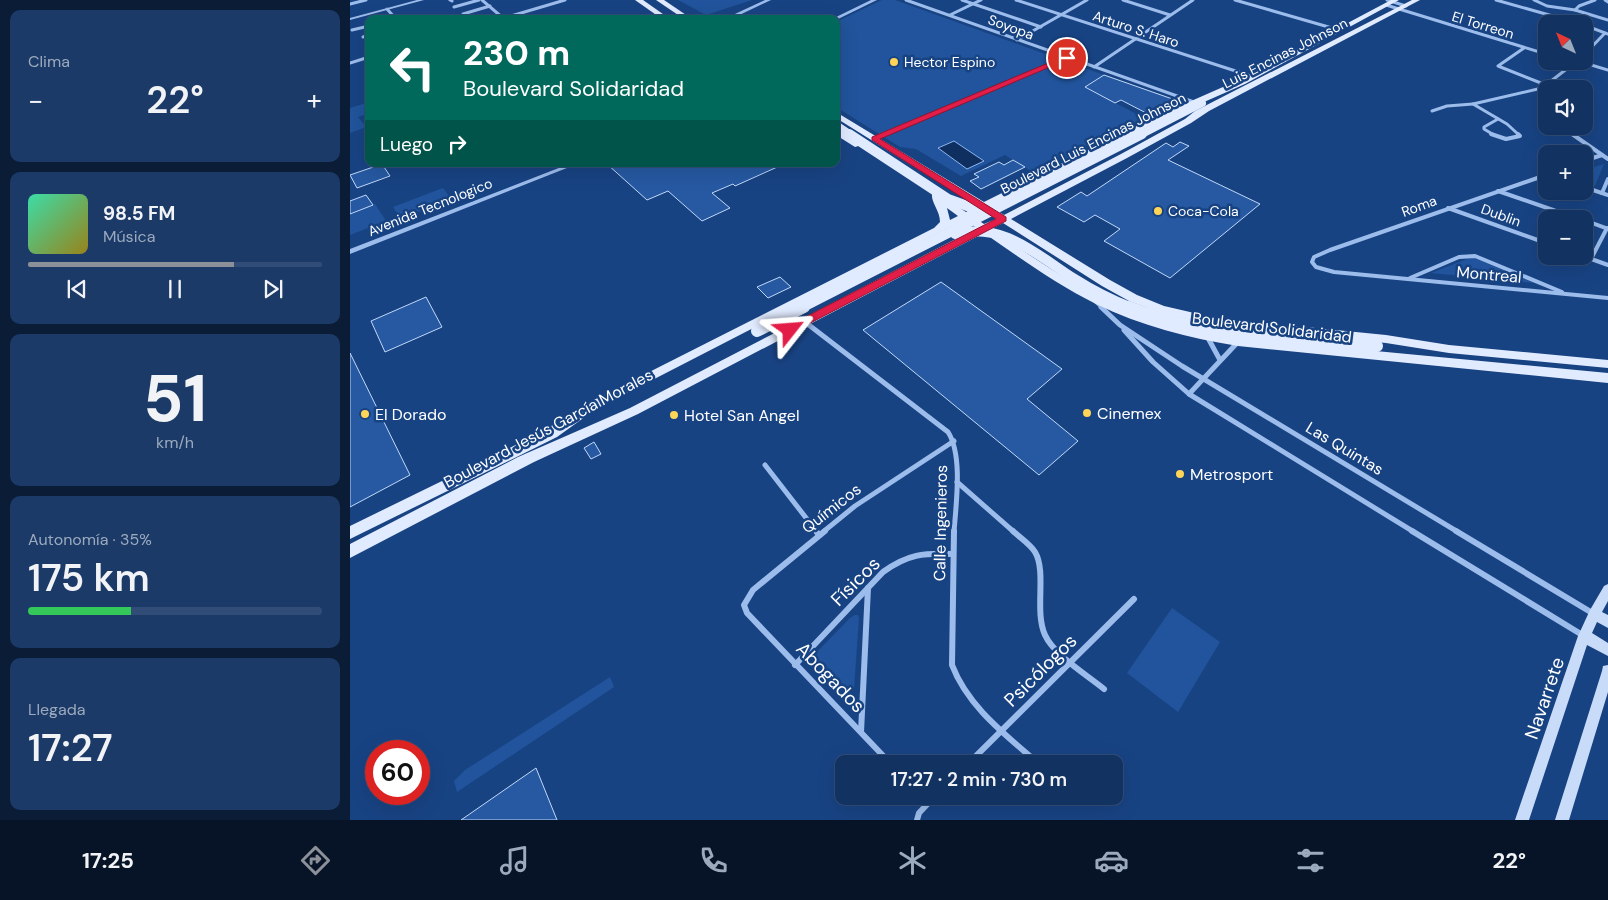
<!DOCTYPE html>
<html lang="es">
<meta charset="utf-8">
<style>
:root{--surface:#123262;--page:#1b3a68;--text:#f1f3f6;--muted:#9caabe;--line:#314d77;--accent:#8c9099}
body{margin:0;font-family:"DM Sans",sans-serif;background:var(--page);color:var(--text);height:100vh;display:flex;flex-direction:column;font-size:19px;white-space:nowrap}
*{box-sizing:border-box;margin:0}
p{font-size:16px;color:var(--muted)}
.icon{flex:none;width:28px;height:28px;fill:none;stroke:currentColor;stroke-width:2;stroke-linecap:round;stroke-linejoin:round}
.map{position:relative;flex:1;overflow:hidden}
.drawer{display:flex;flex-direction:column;gap:10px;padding:10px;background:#0a1c36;width:350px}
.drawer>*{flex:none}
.guide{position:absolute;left:15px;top:15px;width:475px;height:152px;border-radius:10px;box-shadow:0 5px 20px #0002,0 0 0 1px var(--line);background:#00695c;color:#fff;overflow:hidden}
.needle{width:32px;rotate:317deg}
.fabs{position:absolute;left:1188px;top:15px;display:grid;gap:10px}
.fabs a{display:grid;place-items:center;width:55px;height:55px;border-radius:10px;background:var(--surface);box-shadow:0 5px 20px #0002,0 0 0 1px var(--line);font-size:25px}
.speed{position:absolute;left:15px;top:740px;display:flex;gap:10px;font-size:25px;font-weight:700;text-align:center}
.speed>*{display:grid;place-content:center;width:65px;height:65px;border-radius:50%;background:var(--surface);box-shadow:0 5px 20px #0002,0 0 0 1px var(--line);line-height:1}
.speed .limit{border:8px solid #d22;background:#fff;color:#111}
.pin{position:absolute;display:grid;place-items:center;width:42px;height:42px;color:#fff;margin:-21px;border:2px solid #fff;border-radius:50%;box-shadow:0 1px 5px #0007}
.me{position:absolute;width:55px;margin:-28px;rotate:62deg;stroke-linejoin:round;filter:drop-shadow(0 0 4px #0008)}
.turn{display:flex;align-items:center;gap:18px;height:105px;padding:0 15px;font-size:22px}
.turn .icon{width:65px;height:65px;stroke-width:2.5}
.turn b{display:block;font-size:35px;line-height:42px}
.then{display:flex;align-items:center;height:48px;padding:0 15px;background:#0003;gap:10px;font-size:19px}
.big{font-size:38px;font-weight:600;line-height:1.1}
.drawer .tile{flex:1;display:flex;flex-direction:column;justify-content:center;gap:8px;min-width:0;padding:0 18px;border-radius:10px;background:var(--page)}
.drawer .dial{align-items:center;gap:0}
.dial b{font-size:65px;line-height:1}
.song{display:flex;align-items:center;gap:15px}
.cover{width:60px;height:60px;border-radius:8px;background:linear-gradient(135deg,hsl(160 70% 55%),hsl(50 70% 35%))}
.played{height:5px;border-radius:2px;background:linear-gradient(90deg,var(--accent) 70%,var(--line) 70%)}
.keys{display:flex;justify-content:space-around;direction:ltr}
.heat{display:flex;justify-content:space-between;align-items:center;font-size:28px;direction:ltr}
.charge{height:8px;border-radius:4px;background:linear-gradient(90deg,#34c759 35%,var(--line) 0)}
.trip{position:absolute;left:485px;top:755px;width:288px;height:50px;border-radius:10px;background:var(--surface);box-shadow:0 5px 20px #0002,0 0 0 1px var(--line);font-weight:600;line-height:50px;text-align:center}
.menu{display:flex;height:80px;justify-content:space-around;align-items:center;background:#071427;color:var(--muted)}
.menu .icon{width:35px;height:35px}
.menu .selected{color:var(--accent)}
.menu b{font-size:22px;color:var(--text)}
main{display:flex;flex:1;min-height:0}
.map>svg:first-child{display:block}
.green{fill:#21549c}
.water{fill:#0f2f60;stroke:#8eb7ef}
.building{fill:#2659a2;stroke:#c1d8f9}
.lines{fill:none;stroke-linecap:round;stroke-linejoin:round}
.minor-far3{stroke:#9cbdec;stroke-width:3}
.minor-far2{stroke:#9cbdec;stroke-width:4}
.minor-far1{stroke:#9cbdec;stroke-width:5}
.minor{stroke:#9cbdec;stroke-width:6}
.tertiary{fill:#9cbdec;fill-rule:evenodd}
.secondary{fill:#c8dbf9;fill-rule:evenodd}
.primary{fill:#e1ebff;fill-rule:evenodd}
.primary-bridge-far2{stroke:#e1ebff;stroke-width:8}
.primary-bridge-far1{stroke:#e1ebff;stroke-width:10}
.primary-bridge{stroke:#e1ebff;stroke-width:12}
.route{fill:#e11d48;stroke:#92132f}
.poi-dot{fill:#ffd557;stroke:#184383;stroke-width:2}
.labels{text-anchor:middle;stroke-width:5;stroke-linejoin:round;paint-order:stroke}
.far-street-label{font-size:14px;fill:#fff;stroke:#184383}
.far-poi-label{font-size:14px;fill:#fff;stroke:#184383;text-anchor:start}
.street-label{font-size:16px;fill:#fff;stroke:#184383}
.poi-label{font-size:16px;fill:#fff;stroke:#184383;text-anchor:start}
.near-street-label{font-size:19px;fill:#fff;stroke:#184383}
</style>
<main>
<section class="drawer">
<div class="tile"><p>Clima</p>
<div class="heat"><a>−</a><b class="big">22°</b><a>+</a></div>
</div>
<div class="tile">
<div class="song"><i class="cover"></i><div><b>98.5 FM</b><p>Música</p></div></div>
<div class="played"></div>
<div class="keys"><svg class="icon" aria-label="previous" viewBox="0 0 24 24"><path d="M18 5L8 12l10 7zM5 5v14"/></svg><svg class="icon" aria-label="pause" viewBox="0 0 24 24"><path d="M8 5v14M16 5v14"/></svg><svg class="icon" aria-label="next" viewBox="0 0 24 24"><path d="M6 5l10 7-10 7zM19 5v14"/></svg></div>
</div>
<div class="tile dial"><b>51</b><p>km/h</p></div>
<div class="tile"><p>Autonomía · 35%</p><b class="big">175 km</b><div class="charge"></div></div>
<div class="tile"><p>Llegada</p><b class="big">17:27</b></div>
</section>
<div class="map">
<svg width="1258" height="820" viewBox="0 0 1258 820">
<rect width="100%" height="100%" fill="#184383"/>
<g class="green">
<path d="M328,0H402L356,15Z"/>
<path d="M532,0H545L754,75L735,87L794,118L728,150L727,155L717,160L711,156L681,171L655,155L611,176L566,149L550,147L486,107V22Z"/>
<path d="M19,102V113L8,117L16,127L0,133V108Z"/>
<path d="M1254,164L1245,186L1234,182V170Z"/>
<path d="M93,188L101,199L51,219L43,207Z"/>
<path d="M25,204L36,221L0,235V214Z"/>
<path d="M1122,257L1184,283L1081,273Z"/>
<path d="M822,608L870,642L828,712L777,673Z"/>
<path d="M505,615H508L509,618L504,689L500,693L496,694L463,662L462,657L500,618Z"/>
<path d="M260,677L264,687L107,792L104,781L115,770Z"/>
</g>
<path class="water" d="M604,141L634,161L617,169L588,148Z"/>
<g class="building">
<path d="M754,75L831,102L802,116L771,100L765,103L735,87Z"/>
<path d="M830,142L839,146L818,160L910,204L820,278L754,241L770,229L745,215L734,222L707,207L731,192L737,196L816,143L823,147Z"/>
<path d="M663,160L675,167L631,189L620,181L629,177L624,174L649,162L654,165Z"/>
<path d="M32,164L40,176L7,188L0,175Z"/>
<path d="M257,164H434L385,186L383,184L362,193L380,208L352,221L318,191L297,200Z"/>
<path d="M16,195L23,205L0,214V201Z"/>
<path d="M430,277L441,287L418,298L407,287Z"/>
<path d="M591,282L712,369L677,399L728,441L689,475L513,330Z"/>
<path d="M76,297L92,327L35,352L21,321Z"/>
<path d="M0,353L60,475L0,507Z"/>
<path d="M244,442L251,454L241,459L234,448Z"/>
<path d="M186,768L207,820H111Z"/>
</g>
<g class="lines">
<g class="minor-far3">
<path d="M100,0L102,1"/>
<path d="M132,0L153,18"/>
<path d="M556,0L844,102"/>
<path d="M612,0L691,27"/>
<path d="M666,0L901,76"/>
<path d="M773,0L820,15"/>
<path d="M885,0L989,30"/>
<path d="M1037,0L1056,6"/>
<path d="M1146,0L1231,24"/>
<path d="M1184,0L1197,6L1225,10L1258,20"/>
<path d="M1255,0L1258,2"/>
<path d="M0,4L16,0"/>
<path d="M1036,5L1196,54"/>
<path d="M104,7L129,0"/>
<path d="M37,9L46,19"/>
<path d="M1225,10L1229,6L1245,0"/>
<path d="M113,14L140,6"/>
<path d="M600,15L631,0"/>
<path d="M79,19L88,16"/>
<path d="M151,19L215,0"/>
<path d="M1234,25L1258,34"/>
<path d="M2,30L19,26"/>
<path d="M13,37L19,35"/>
<path d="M667,40L737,0"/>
<path d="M16,46L19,45"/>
<path d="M1174,48L1148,66L1196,85"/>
<path d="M1234,55L1255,33"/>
<path d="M1228,61L1258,70"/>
<path d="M0,63L19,57"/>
<path d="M744,67L843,0"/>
<path d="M1082,111L1097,106L1123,104"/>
<path d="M1211,126L1224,135"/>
<path d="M531,135L717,58"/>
<path d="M1144,135L1134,129V127L1148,119"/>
<path d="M1169,135L1157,124L1123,104L1192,88L1227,61"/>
</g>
<g class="minor-far2">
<path d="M1141,134L1156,139L1170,136L1168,134"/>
<path d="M1222,134L1258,159"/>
<path d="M524,138L534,134"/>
<path d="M1234,161L1252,155"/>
<path d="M1196,175L980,250L964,257L962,262L966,267L984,272L1258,298"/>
<path d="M1234,187L1258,195"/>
<path d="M1148,191L1229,219"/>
<path d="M1252,193L1258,179"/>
<path d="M1098,208L1196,243"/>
<path d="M1234,220L1258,229"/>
<path d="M1233,256L1258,265"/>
<path d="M1241,259L1257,228"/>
<path d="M1060,278L1109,257L1125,256L1212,292"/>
<path d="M745,301L753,308"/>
</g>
<g class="minor-far1">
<path d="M751,307L770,325L832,366L1108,532"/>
<path d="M455,322L598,432C613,455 606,504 604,532"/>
<path d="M774,330L803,362L839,394L1064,532"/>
<path d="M858,338L870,360"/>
<path d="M839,394L888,342"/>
<path d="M415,465L467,532"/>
<path d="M607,482L664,532"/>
<path d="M473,532L505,506L604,441"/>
</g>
<g class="minor">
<path d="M466,531L469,535"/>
<path d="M475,531L403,590L394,605L397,613L541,764"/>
<path d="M604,531L602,665C618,707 656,735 689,764"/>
<path d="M663,531C669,537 680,544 685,552C697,572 684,611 695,635C704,655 737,675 754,689"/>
<path d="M1062,531L1234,636"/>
<path d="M1106,531L1244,614"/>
<path d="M445,665L533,572C558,554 573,553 603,554"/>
<path d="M511,732L518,588"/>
<path d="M618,764L784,599"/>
<path d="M571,796L577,803"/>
<path d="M567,820L569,813L585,796"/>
</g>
<g class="tertiary">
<path d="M67,0H74L0,20V18Z"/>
<path d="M415,0H421L381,19H374Z"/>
<path d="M521,0H527L486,20L482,19Z"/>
<path d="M219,164H227L0,254V249Z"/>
</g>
<g class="secondary">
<path d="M1258,584V601L1252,612L1258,615V628L1247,622L1242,633L1258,643V656L1237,645L1179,820H1165L1228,636L1240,610L1254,586Z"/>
<path d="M1258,665V692L1219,820H1205L1252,671L1253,666Z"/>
</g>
<g class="primary">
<path d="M285,0H293L320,19H312Z"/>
<path d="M306,0H314L342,19H334Z"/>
<path d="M1041,0H1049L895,84L804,124L641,207L654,215L771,154L835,119L845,111L1062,0H1070L859,111L841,123L777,158L661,219L760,280L787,295L814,306L866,318L1036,335L1099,345L1258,360V368L1099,353L1036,343L866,326L811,313L779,301L752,286L653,223L641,229C684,258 726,288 773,307C810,323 849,331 888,338L1258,373V383L888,346C839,338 791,326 746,304C706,284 670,258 634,233L288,414L184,462L0,558V544L168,457L280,408L627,228L615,220L594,230L246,409L207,437L0,539V526L190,433L238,403L584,228L590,222C590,210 581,203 582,194H588L616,212L627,206L486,118V112L634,202L798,120L898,76ZM597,208L608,216L600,220ZM633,210L646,219L634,224L622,216Z"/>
<path d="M486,129H489L512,145L505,147L486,135Z"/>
</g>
<g class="primary-bridge-far2">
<path d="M486,125L501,135"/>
<path d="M790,135L852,103"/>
</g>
<g class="primary-bridge-far1">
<path d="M499,134L598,199L620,207H642"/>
<path d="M605,234C652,221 687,255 723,278C742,290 761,300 782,308"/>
<path d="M451,308L792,134"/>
</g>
<g class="primary-bridge">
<path d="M779,307C857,338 944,339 1027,346"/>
<path d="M407,331L454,307"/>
</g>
</g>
<path class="route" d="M715,56L721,58L530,139L656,217V221L443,332H436L435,330L436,327L646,219L522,140V137Z"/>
<g class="poi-dot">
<circle cx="544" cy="62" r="5"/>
<circle cx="808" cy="211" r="5"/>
<circle cx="737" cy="413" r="5"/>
<circle cx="15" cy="414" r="5"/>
<circle cx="324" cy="415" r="5"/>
<circle cx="830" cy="474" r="5"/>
</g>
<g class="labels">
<g class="far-street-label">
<text transform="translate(1133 25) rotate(17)" y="5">El Torreon</text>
<text transform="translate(661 27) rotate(20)" y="5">Soyopa</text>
<text transform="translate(786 29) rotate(18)" y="5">Arturo S. Haro</text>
<text transform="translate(935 53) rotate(-27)" y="5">Luis Encinas Johnson</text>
<text transform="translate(743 143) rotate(-27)" y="5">Boulevard Luis Encinas Johnson</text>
<text transform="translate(1069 206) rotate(-20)" y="5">Roma</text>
<text transform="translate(80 207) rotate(-22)" y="5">Avenida Tecnologico</text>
<text transform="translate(1151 215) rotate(20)" y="5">Dublin</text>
</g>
<g class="far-poi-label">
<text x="554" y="67">Hector Espino</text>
<text x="818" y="216">Coca-Cola</text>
</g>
<g class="street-label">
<text transform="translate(1139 274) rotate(5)" y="6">Montreal</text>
<text transform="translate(922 327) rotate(7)" y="6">Boulevard Solidaridad</text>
<text transform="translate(198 428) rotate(-28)" y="6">Boulevard Jesús García Morales</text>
<text transform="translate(995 448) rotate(31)" y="6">Las Quintas</text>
<text transform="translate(481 508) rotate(-38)" y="6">Químicos</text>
<text transform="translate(590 523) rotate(-89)" y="6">Calle Ingenieros</text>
</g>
<g class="poi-label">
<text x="747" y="419">Cinemex</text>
<text x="25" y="420">El Dorado</text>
<text x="334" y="421">Hotel San Angel</text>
<text x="840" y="480">Metrosport</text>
</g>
<g class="near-street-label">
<text transform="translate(505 581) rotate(-45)" y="7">Físicos</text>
<text transform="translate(690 670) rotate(-45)" y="7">Psicólogos</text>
<text transform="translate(481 677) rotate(46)" y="7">Abogados</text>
<text transform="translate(1194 698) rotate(-71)" y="7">Navarrete</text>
</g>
</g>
</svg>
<div class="fabs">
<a><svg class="needle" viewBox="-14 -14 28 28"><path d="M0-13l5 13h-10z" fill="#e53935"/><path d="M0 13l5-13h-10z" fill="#9caabe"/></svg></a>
<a><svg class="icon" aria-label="sound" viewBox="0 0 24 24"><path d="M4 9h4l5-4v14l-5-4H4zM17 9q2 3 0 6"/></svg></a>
<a>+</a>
<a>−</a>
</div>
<div class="speed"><div class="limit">60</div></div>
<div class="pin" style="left:717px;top:58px;background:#d93025"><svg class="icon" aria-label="arrive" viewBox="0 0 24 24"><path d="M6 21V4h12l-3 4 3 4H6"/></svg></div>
<svg class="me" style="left:440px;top:330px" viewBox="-20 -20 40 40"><path d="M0-17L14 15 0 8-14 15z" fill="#e11d48" stroke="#fff" stroke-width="4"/></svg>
<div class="trip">17:27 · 2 min · 730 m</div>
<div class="guide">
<div class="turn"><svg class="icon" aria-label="left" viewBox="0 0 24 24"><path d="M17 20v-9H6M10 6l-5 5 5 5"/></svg><div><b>230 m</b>Boulevard Solidaridad</div></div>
<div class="then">Luego<svg class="icon" aria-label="right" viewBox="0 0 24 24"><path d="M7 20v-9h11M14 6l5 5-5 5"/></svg></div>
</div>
</div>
</main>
<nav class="menu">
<b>17:25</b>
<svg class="icon selected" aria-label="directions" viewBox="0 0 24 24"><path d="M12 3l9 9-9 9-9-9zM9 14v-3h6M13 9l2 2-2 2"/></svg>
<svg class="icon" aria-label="music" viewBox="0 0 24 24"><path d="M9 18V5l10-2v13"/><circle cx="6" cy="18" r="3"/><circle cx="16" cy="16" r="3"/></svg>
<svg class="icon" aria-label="phone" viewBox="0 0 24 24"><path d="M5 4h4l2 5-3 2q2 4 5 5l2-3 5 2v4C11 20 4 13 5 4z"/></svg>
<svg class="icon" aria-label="climate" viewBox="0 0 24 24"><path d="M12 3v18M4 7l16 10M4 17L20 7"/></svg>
<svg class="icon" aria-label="car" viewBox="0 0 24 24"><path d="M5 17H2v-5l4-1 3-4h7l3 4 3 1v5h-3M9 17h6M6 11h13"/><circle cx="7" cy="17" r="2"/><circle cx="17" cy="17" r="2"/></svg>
<svg class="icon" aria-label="filters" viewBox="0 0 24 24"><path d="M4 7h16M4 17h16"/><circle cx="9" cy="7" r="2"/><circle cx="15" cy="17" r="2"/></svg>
<b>22°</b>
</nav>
